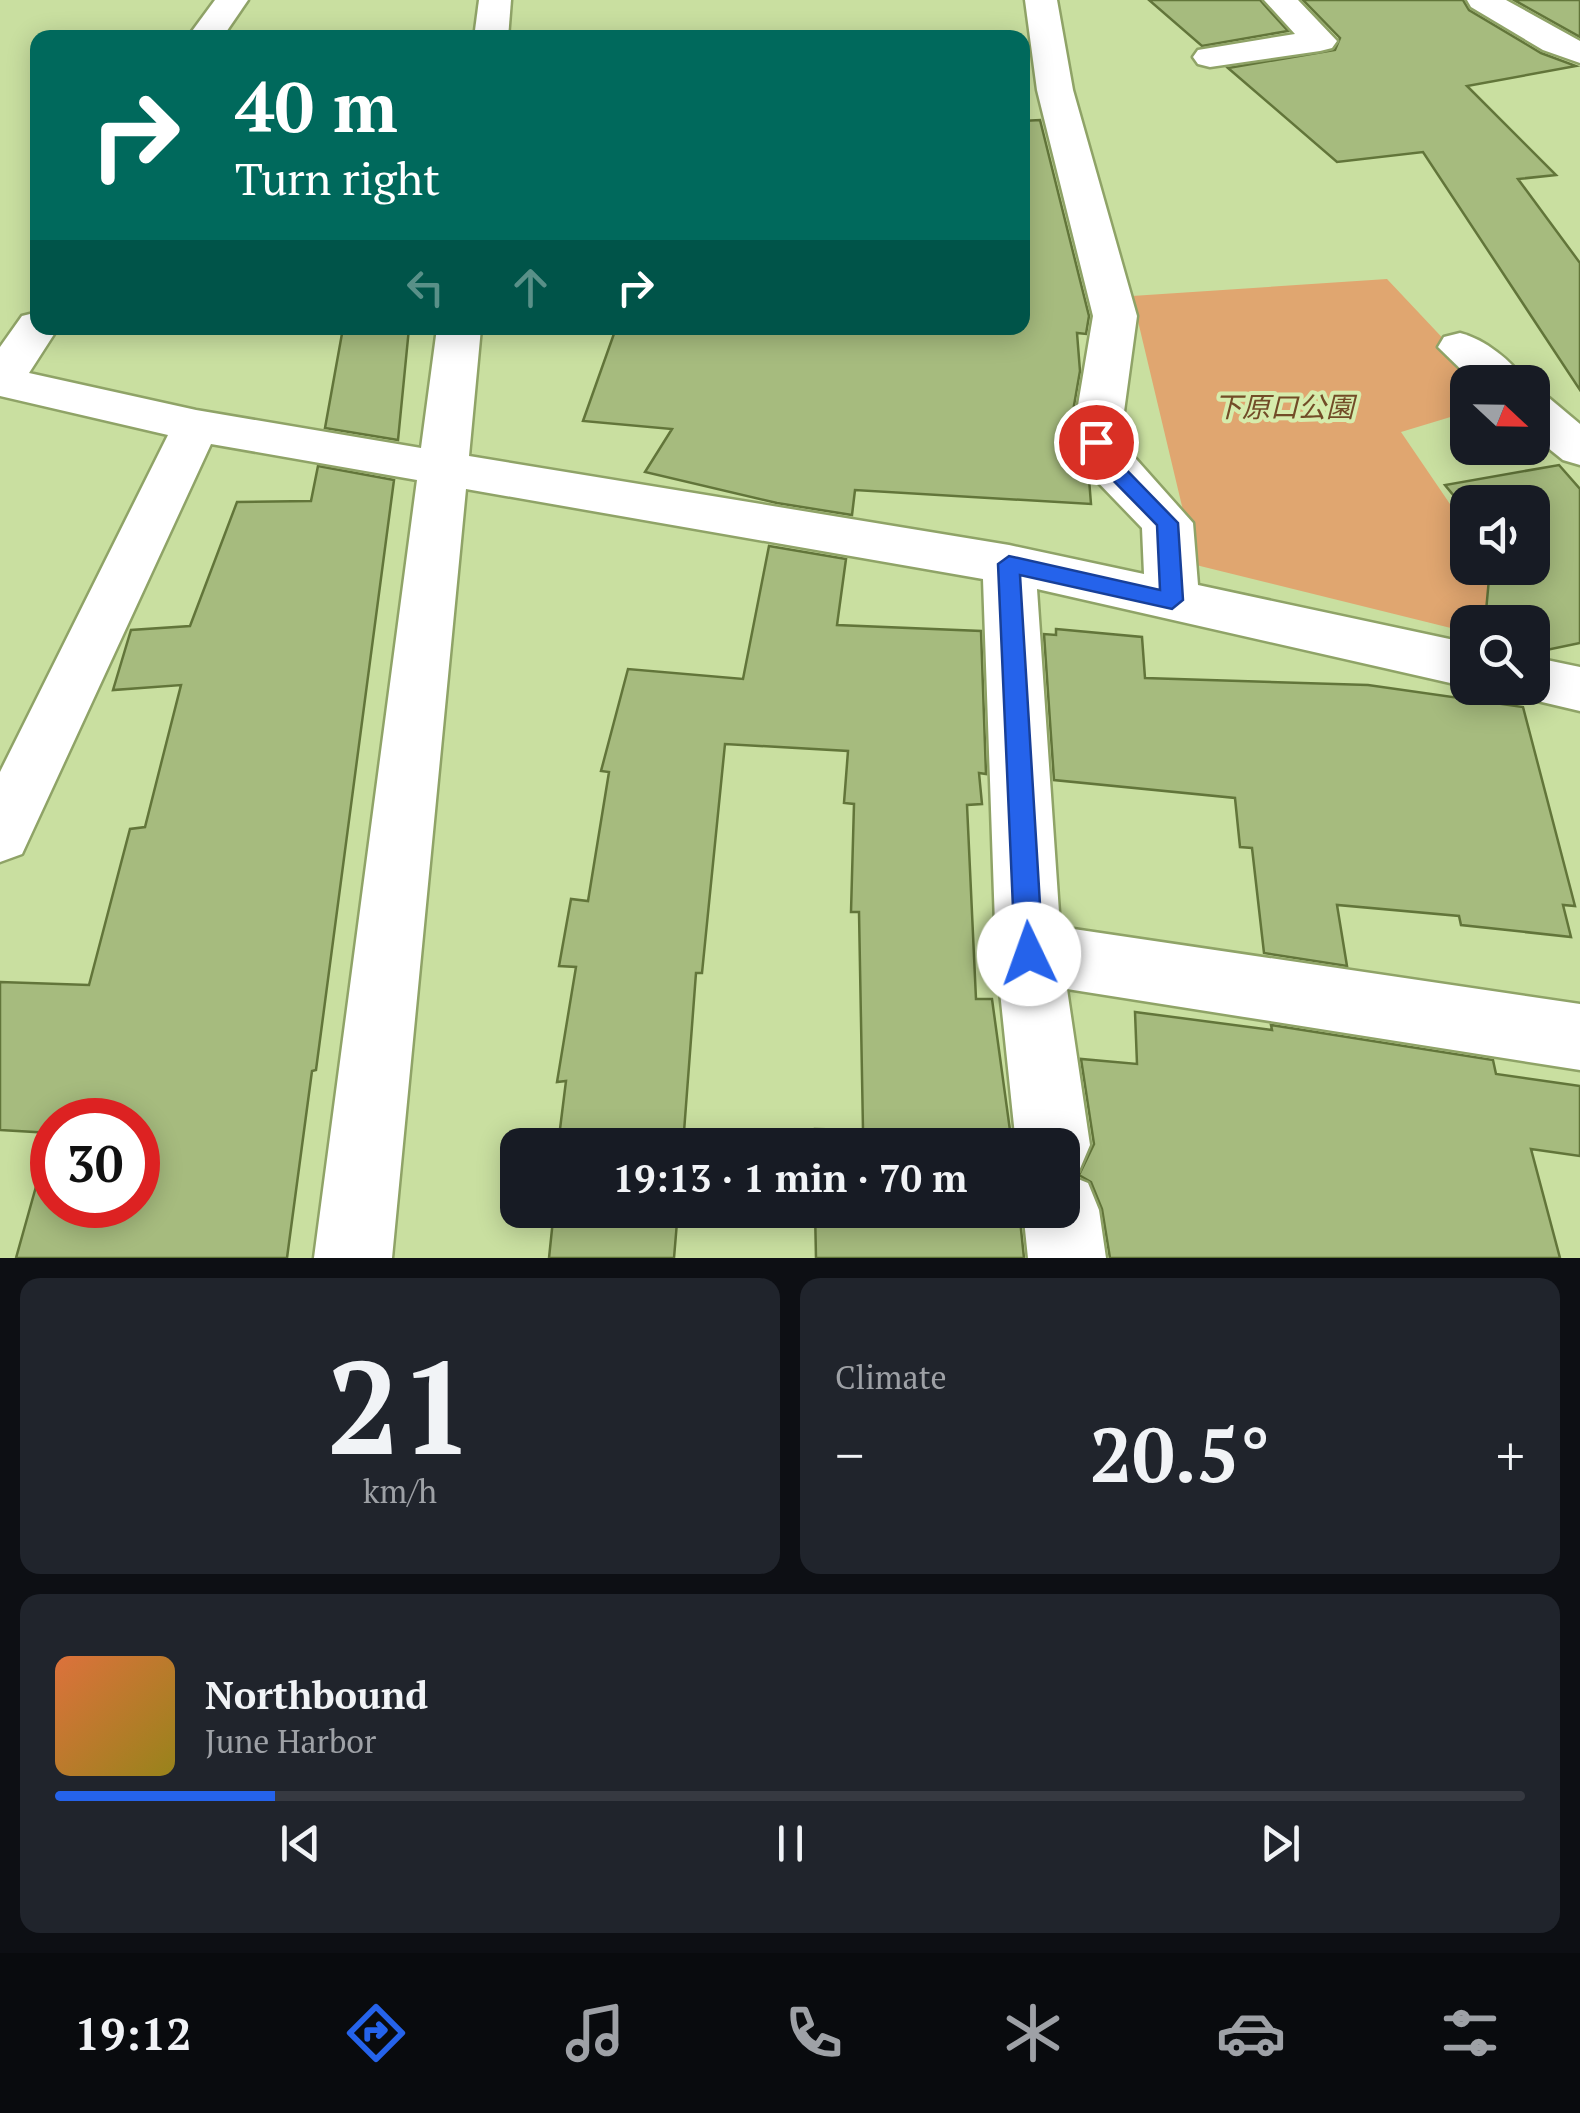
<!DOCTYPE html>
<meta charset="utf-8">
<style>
:root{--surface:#171b24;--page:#20242c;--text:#f1f3f6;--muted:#9ea1a6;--line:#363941;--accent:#2563eb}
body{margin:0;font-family:"PT Serif","Noto Sans JP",serif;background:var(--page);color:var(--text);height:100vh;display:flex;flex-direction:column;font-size:38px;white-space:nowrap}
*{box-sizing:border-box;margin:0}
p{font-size:32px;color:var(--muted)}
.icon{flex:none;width:55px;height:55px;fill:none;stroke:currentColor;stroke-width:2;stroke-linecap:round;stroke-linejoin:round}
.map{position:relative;height:1258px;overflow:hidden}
.details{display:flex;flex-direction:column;gap:20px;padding:20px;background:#0d0f14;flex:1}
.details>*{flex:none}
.top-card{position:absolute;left:30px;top:30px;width:1000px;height:305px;border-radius:20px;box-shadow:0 5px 25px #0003;background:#00695c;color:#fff;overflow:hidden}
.needle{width:65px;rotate:112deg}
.fabs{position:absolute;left:1450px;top:365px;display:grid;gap:20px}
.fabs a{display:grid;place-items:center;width:100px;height:100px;border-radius:20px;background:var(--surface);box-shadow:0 5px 25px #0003;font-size:50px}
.speed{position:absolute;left:30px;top:1098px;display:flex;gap:20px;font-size:50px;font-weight:700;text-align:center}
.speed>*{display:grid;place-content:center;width:130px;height:130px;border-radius:50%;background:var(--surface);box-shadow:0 5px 25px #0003;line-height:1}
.speed .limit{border:15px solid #d22;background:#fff;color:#111}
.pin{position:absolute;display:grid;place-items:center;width:85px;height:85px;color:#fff;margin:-42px;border:5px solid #fff;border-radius:50%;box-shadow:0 2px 10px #0007}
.me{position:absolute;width:110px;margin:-55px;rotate:357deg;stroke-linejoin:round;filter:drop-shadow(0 0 8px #0008)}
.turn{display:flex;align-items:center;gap:35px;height:210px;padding:0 40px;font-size:45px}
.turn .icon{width:130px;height:130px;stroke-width:2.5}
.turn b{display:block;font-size:70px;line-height:85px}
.lanes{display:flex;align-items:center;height:95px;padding:0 40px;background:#0003;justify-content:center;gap:50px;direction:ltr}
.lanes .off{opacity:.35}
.big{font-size:75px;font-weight:700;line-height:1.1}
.details .card{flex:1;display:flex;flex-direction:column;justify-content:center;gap:15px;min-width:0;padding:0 35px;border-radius:20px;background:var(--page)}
.details .dial{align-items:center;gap:0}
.dial b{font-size:130px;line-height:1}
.song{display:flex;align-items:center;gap:30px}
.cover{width:120px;height:120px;border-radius:15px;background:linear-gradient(135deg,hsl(20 70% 55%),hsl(50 70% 35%))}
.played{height:10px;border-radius:5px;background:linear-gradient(90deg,var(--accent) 15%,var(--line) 15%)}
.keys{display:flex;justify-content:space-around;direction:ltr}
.heat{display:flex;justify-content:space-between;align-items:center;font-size:55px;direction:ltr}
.details .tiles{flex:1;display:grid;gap:20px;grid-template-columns:1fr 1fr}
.card:last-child{grid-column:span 2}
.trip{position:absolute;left:500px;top:1128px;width:580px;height:100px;border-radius:20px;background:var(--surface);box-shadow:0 5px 25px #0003;font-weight:700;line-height:100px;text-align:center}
.tab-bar{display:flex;height:160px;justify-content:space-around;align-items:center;background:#090b0e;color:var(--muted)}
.tab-bar .icon{width:70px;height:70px}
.tab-bar .selected{color:var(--accent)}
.tab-bar b{font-size:45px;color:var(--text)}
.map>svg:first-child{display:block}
.green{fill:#e0a670}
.building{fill:#a6bb7e;stroke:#62753a;stroke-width:2.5;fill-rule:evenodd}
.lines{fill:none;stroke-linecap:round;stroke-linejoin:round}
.minor-casing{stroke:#8fa367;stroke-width:5}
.minor{fill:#fff;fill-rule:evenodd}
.route{fill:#2563eb;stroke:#184099;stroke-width:2.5}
.labels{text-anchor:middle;stroke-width:8;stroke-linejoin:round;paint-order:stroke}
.park-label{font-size:28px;font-style:italic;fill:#724c27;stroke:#d6ecac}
</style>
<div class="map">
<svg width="1580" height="1258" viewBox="0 0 1580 1258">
<rect width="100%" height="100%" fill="#c9dfa0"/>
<path class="green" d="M1387,279L1484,382H1468L1467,412L1401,432L1467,529L1468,568H1494L1532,622H1468L1467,632L1196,565L1132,296Z"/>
<g class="building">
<path d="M1149,0H1260L1288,31L1202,46Z"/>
<path d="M1303,0H1463L1469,10L1541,53L1576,66L1467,86L1556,175L1518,179L1580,263V390L1423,152L1337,162L1228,68L1335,50L1340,38Z"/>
<path d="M1514,0H1580V37Z"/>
<path d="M1040,120L1089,316L1086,334L1077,333L1080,371L1068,440L1089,479L1091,504L855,490L852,515L777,503L645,472L672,429L583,421L616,328H1022V121Z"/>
<path d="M343,328H409L398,440L325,428Z"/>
<path d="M1559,465L1580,489V643L1532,653V622H1485L1490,568H1532V502H1468V513L1445,485Z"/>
<path d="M318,466L394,480L316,1070L312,1071L287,1258H16L51,1133L0,1130V982L89,985L130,829L145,827L181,685L113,690L131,630L190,626L237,502L311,501ZM52,1120H138V1205H52Z"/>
<path d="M769,546L846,559L837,625L981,631L986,774L979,773L982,804L967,805L976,999H992L1012,1145H815V1129L863,1130L859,912H851L854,804L844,803L848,751L725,744L702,973H696L683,1145H558L566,1081L557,1082L576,967L559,966L571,899L588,901L609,772L601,771L628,669L743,679Z"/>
<path d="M1056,629L1142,637L1145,678L1368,685L1523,707L1575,906L1563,905L1571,937L1461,925L1459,916L1337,905L1347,966L1264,953L1252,848L1240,847L1235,798L1054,780L1044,634L1056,635Z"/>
<path d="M1135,1012L1272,1030L1271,1025L1493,1060L1496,1074L1580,1086V1156L1531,1149L1560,1258H1110L1102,1209L1091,1182L1079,1175L1094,1144L1081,1059L1137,1064Z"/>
<path d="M554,1210H678L674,1258H549Z"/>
<path d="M815,1210H1019L1024,1258H816Z"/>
</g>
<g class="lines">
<g class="minor-casing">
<g id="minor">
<path d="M215,0H248L222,38H187Z"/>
<path d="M479,0H511L508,38H474Z"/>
<path d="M1025,0H1057L1073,90L1137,316L1120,441L1193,523L1198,585L1468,643V687L1037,589L1060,927L1580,1004V1070L1067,989L1090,1145L1079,1171L1068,1175L1088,1183L1099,1210L1106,1258H1028L1023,1210H1062V1145H1016L996,953L983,579L466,489L392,1258H314L417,480L211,444L22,854L0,862V772L168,435L0,396V347L22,316L38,312V328H58L29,373L196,410L421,448L437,328H481L469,456L1009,545L1144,574L1142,528L1090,474L1072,441L1093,316L1037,90Z"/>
<path d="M1264,0H1298L1337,41L1332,48L1320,51L1210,67L1198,64L1193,57L1198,50L1295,34Z"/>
<path d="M1467,0H1506L1580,41V63L1543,50L1471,7Z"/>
<path d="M1460,333C1484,339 1513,361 1525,382H1474L1438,347L1444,337Z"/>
<path d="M1532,394L1549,398L1580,424V465L1563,460L1532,435Z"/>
<path d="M1532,657L1580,667V711L1512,695L1508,688H1532Z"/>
</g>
</g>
<use href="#minor" class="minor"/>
</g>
<path class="route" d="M1096,435L1104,437L1115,458L1178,523L1183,600L1172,609L1020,575L1043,954L1038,962L1029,966L1019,962L1015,954L998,564L1009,556L1160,590L1157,525L1100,467L1087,442Z"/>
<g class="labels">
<g class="park-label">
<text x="1284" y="417">下原口公園</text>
</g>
</g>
</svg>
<div class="fabs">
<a><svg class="needle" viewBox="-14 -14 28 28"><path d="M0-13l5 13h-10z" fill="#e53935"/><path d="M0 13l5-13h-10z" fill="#9ea1a6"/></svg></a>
<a><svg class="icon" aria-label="sound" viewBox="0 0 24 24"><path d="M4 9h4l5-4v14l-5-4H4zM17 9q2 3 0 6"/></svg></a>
<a><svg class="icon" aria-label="search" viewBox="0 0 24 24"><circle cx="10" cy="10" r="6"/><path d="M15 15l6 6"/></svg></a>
</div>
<div class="speed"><div class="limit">30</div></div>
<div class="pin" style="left:1096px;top:442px;background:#d93025"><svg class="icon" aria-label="arrive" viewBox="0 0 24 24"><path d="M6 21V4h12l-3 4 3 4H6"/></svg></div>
<svg class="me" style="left:1029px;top:954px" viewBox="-20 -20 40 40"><circle r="19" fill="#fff"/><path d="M0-13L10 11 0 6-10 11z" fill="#2563eb"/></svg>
<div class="trip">19:13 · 1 min · 70 m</div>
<div class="top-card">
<div class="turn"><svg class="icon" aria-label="right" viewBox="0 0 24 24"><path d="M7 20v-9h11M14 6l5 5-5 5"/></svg><div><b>40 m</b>Turn right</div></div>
<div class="lanes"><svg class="icon off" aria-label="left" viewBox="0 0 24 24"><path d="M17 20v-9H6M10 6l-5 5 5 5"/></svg><svg class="icon off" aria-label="ahead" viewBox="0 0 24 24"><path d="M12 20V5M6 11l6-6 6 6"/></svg><svg class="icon" aria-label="right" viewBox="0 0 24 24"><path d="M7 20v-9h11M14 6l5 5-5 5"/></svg></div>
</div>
</div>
<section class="details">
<div class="tiles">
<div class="card dial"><b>21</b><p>km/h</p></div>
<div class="card"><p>Climate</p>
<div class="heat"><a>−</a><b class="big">20.5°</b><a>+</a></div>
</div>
<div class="card">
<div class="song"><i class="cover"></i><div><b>Northbound</b><p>June Harbor</p></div></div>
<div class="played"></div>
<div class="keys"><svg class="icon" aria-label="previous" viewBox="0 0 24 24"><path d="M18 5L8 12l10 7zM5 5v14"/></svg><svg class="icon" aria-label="pause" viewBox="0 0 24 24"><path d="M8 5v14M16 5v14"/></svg><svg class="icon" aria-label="next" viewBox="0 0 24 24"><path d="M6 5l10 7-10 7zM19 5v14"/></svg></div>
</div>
</div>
</section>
<nav class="tab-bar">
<b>19:12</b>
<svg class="icon selected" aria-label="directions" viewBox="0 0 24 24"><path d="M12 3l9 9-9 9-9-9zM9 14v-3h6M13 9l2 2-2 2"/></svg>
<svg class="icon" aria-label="music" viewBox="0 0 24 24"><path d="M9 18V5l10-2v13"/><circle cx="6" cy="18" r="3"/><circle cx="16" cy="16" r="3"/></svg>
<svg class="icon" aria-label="phone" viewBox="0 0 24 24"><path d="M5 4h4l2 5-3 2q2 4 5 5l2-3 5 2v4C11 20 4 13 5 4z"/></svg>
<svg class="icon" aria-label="climate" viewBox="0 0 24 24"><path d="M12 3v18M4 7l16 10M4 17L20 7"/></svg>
<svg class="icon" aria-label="car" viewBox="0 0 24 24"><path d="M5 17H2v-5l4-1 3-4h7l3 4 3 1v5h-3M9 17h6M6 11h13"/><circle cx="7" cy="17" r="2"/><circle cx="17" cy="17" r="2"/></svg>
<svg class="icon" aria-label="filters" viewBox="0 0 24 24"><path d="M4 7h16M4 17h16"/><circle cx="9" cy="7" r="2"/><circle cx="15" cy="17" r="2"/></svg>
</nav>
